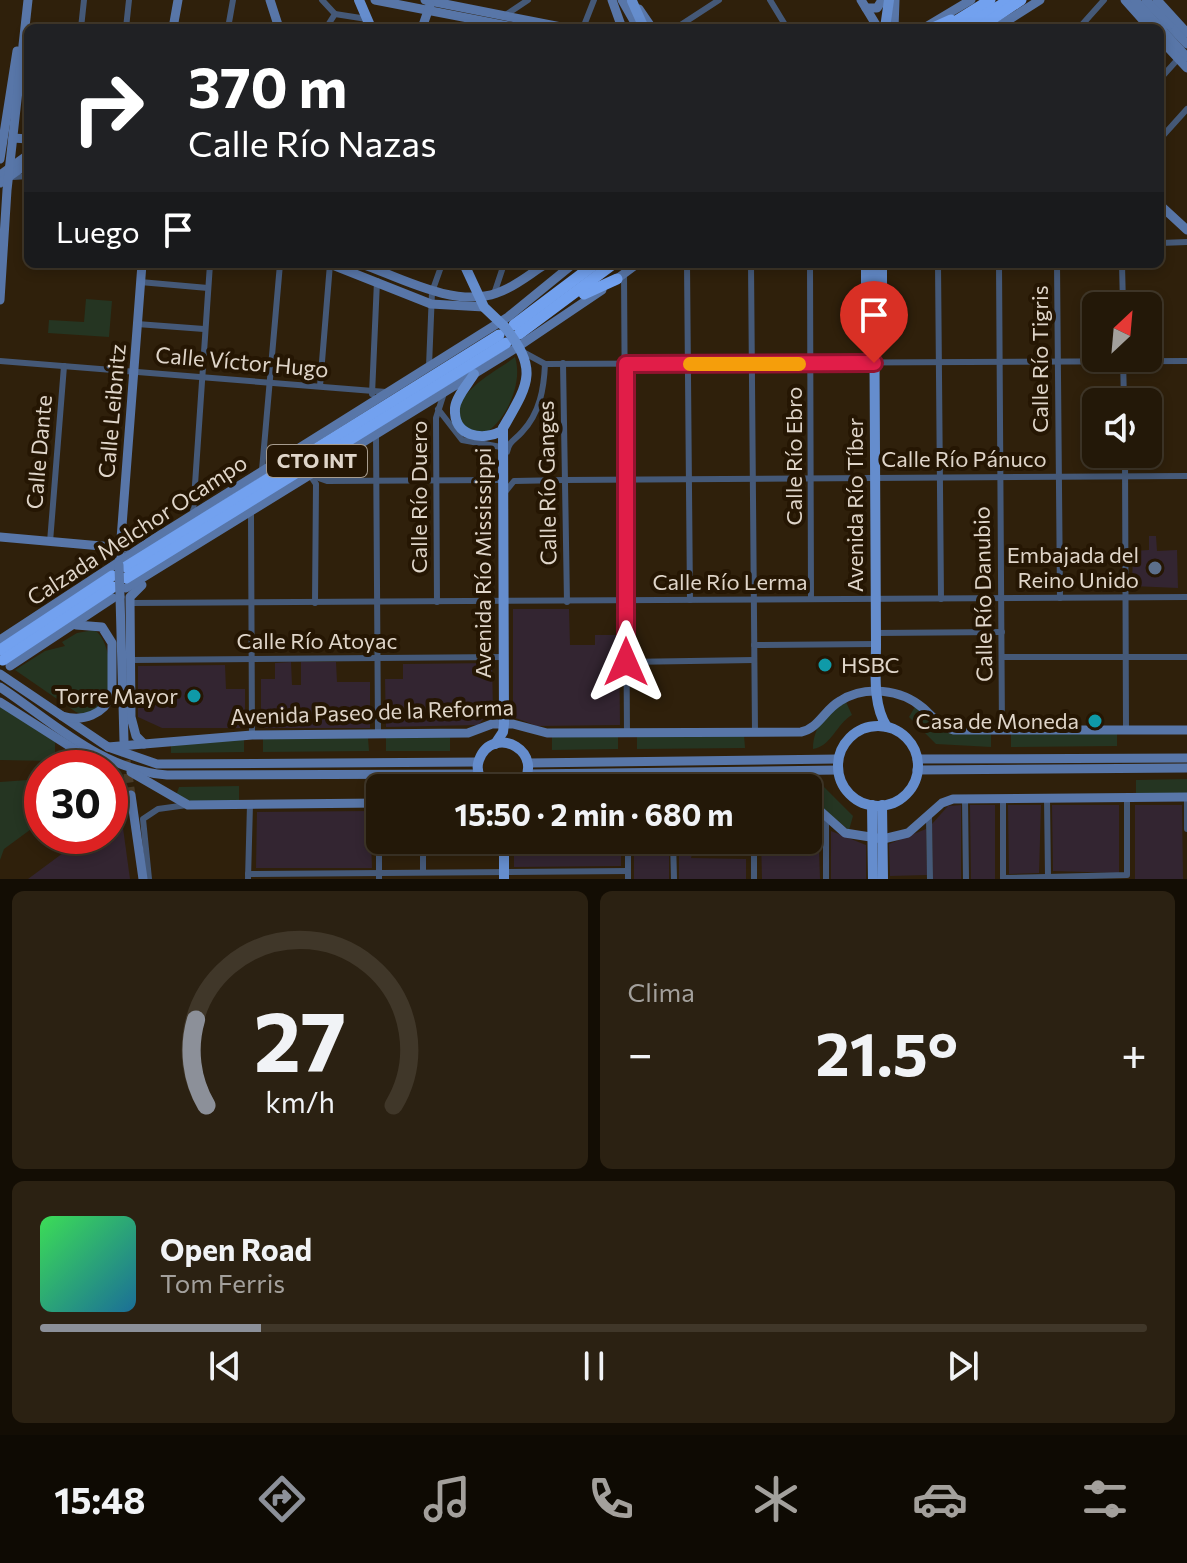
<!DOCTYPE html>
<html lang="es">
<meta charset="utf-8">
<style>
:root{--surface:#231808;--page:#2b2112;--text:#f1f3f6;--muted:#a3a09c;--line:#403729;--accent:#8c9099}
body{margin:0;font-family:Commissioner,sans-serif;background:var(--page);color:var(--text);height:100vh;display:flex;flex-direction:column;font-size:30px;white-space:nowrap}
*{box-sizing:border-box;margin:0}
p{font-size:26px;color:var(--muted)}
.icon{flex:none;width:44px;height:44px;fill:none;stroke:currentColor;stroke-width:2;stroke-linecap:round;stroke-linejoin:round}
.map{position:relative;height:879px;overflow:hidden}
.drawer{display:flex;flex-direction:column;gap:12px;padding:12px;background:#130d04;flex:1}
.drawer>*{flex:none}
.top-card{position:absolute;left:24px;top:24px;width:1140px;height:244px;border-radius:12px;box-shadow:0 4px 12px #0003,0 0 0 2px var(--line);background:#202124;color:#fff;overflow:hidden}
.needle{width:52px;rotate:26deg}
.controls{position:absolute;left:1082px;top:292px;display:grid;gap:16px}
.controls a{display:grid;place-items:center;width:80px;height:80px;border-radius:12px;background:var(--surface);box-shadow:0 4px 12px #0003,0 0 0 2px var(--line);font-size:40px}
.speed{position:absolute;left:24px;top:750px;display:flex;gap:16px;font-size:40px;font-weight:700;text-align:center}
.speed>*{display:grid;place-content:center;width:104px;height:104px;border-radius:50%;background:var(--surface);box-shadow:0 4px 12px #0003,0 0 0 2px var(--line);line-height:1}
.speed .limit{border:12px solid #d22;background:#fff;color:#111}
.pin{position:absolute;display:grid;place-items:center;width:68px;height:68px;color:#fff;margin:-82px -34px;border-radius:50% 50% 50% 0;rotate:-45deg;box-shadow:0 0 8px #0007}
.pin .icon{rotate:45deg}
.me{position:absolute;width:88px;margin:-44px;rotate:0deg;stroke-linejoin:round;filter:drop-shadow(0 0 6px #0008)}
.turn{display:flex;align-items:center;gap:28px;height:168px;padding:0 32px;font-size:36px}
.turn .icon{width:104px;height:104px;stroke-width:2.5}
.turn b{display:block;font-size:56px;line-height:68px}
.then{display:flex;align-items:center;height:76px;padding:0 32px;background:#0003;gap:16px;font-size:30px}
.big{font-size:60px;font-weight:700;line-height:1.1}
.drawer .widget{flex:1;display:flex;flex-direction:column;justify-content:center;gap:12px;min-width:0;padding:0 28px;border-radius:12px;background:var(--page)}
.drawer .dial{align-items:center;gap:0}
.dial svg{height:208px;overflow:visible;fill:none;stroke:var(--line);stroke-width:7;stroke-linecap:round;text-anchor:middle}
.dial text{fill:var(--text);stroke:none}
.song{display:flex;align-items:center;gap:24px}
.cover{width:96px;height:96px;border-radius:12px;background:linear-gradient(135deg,hsl(130 70% 55%),hsl(200 70% 35%))}
.played{height:8px;border-radius:4px;background:linear-gradient(90deg,var(--accent) 20%,var(--line) 20%)}
.keys{display:flex;justify-content:space-around;direction:ltr}
.heat{display:flex;justify-content:space-between;align-items:center;font-size:44px;direction:ltr}
.drawer .tiles{flex:1;display:grid;gap:12px;grid-template-columns:1fr 1fr}
.widget:last-child{grid-column:span 2}
.trip{position:absolute;left:366px;top:774px;width:456px;height:80px;border-radius:12px;background:var(--surface);box-shadow:0 4px 12px #0003,0 0 0 2px var(--line);font-weight:700;line-height:80px;text-align:center}
.dock{display:flex;height:128px;justify-content:space-around;align-items:center;background:#0e0a03;color:var(--muted)}
.dock .icon{width:56px;height:56px}
.dock .active{color:var(--accent)}
.dock b{font-size:36px;color:var(--text)}
.map>svg:first-child{display:block}
.commercial{fill:#332531}
.green{fill:#253522}
.lines{fill:none;stroke-linecap:round;stroke-linejoin:round}
.secondary-tunnel{stroke:#493b28;stroke-width:9;stroke-dasharray:9 4.5;stroke-linecap:butt}
.street{stroke:#455978;stroke-width:6}
.secondary{stroke:#5876a8;stroke-width:9}
.primary{stroke:#658dcd;stroke-width:10}
.highway{stroke:#72a1ef;stroke-width:11}
.secondary-bridge{stroke:#5876a8;stroke-width:9}
.primary-bridge{stroke:#658dcd;stroke-width:10}
.route-casing{stroke:#92132f;stroke-width:20}
.route{stroke:#e11d48;stroke-width:14}
.slow{stroke:#f59e0b;stroke-width:14}
.service-dot{fill:#5c6f8a;stroke:#251603;stroke-width:3}
.culture-dot{fill:#0f9aa8;stroke:#251603;stroke-width:3}
.labels{text-anchor:middle;stroke-width:8;stroke-linejoin:round;paint-order:stroke}
.shield{fill:#251603;stroke:#a79c8e;stroke-width:2}
.shield-label{font-size:20px;font-weight:bold;fill:#dfd5c9}
.street-label{font-size:22px;fill:#dfd5c9;stroke:#251603}
.poi-label{font-size:22px;fill:#dfd5c9;stroke:#251603;text-anchor:end}
</style>
<div class="map">
<svg width="1187" height="879" viewBox="0 0 1187 879">
<rect width="100%" height="100%" fill="#2f200b"/>
<g class="commercial">
<path d="M1149,536H1156L1157,551L1177,550L1178,588L1132,586L1133,551L1149,550Z"/>
<path d="M513,609H569L570,645H595V635H619L620,725L537,726L513,717Z"/>
<path d="M291,662L292,685H301V662H336L337,682H370V728H261V679H275V663Z"/>
<path d="M492,663L493,709L478,725L386,727L385,679H403V664Z"/>
<path d="M225,665L226,689H245V728H162L138,717V666Z"/>
<path d="M961,805V879H933L932,824L948,806Z"/>
<path d="M970,805H995V879H971Z"/>
<path d="M1008,805H1041L1039,873L1009,874Z"/>
<path d="M1052,805H1119V873L1053,871Z"/>
<path d="M1135,805H1182L1183,879H1135Z"/>
<path d="M808,808L818,820L820,879H762L761,840H808Z"/>
<path d="M370,811L372,868H256L257,812Z"/>
<path d="M110,822L123,828L130,879H28L86,836H110Z"/>
<path d="M926,829L927,875L890,876L889,844Z"/>
<path d="M831,831L866,845V879H831Z"/>
<path d="M514,840H621V866L514,867Z"/>
<rect x="634" y="840" width="35" height="39"/>
<path d="M679,840H745L746,854H692L691,858L746,859V879H679Z"/>
</g>
<g class="green">
<path d="M86,299L112,301L109,337L48,333L49,320L84,322Z"/>
<path d="M515,357C523,382 508,417 487,432C475,431 465,432 461,420C450,393 497,371 515,357Z"/>
<path d="M94,630C109,637 116,682 105,700C100,709 92,711 84,715L76,712L15,670L45,651L65,646L62,642L77,633Z"/>
<path d="M846,702L852,715C836,724 832,746 813,749C813,726 827,713 846,702Z"/>
<path d="M916,705L937,724L991,733V747L936,744L909,717Z"/>
<path d="M0,706L55,742V756L51,761L0,760Z"/>
<path d="M1117,732V746L1011,747V733Z"/>
<path d="M744,735L745,748L637,749V736Z"/>
<path d="M552,736H618V749L552,750Z"/>
<path d="M450,737V751H386V738Z"/>
<path d="M368,738L369,751L263,752V739Z"/>
<path d="M244,739V752L171,753V744Z"/>
<path d="M42,779V821L4,849L0,860V782Z"/>
<path d="M1187,779V794L1136,795V780Z"/>
<path d="M812,783L823,786L853,816L849,830L819,805Z"/>
<path d="M239,786V801H191L176,796L179,787Z"/>
</g>
<g class="lines">
<path class="secondary-tunnel" d="M124,747L131,795"/>
<g class="street">
<path d="M322,0L335,14L367,19"/>
<path d="M770,0L787,28"/>
<path d="M504,16L528,0"/>
<path d="M81,28L84,0"/>
<path d="M126,28L129,0"/>
<path d="M228,28L233,0"/>
<path d="M326,28L335,14"/>
<path d="M583,28L594,0"/>
<path d="M676,28L719,0"/>
<path d="M1079,28L1104,0"/>
<path d="M1160,79L1178,59"/>
<path d="M1160,139L1187,109"/>
<path d="M13,177L28,176"/>
<path d="M1160,243L1187,242"/>
<path d="M687,264L690,600"/>
<path d="M751,264L755,732"/>
<path d="M810,264L811,599"/>
<path d="M938,264L941,599"/>
<path d="M999,264L1002,731"/>
<path d="M1057,264L1060,598"/>
<path d="M1122,264L1123,306"/>
<path d="M624,273L627,734"/>
<path d="M140,282L208,288"/>
<path d="M494,294L504,264"/>
<path d="M137,324L204,329"/>
<path d="M523,352L545,364L1187,361"/>
<path d="M1123,358L1124,402"/>
<path d="M0,361L386,392"/>
<path d="M563,363L567,602"/>
<path d="M429,366L432,292L442,264"/>
<path d="M320,386L330,264"/>
<path d="M372,394L377,281"/>
<path d="M438,409L462,440L501,447"/>
<path d="M376,436L378,734"/>
<path d="M507,452C509,441 515,440 522,432C540,413 544,388 545,364"/>
<path d="M1125,454L1126,730"/>
<path d="M262,470L280,264"/>
<path d="M310,475L327,481L501,480"/>
<path d="M310,475L316,484L315,603"/>
<path d="M506,491L514,481L564,480L1187,476"/>
<path d="M193,514L210,264"/>
<path d="M251,515L252,735"/>
<path d="M50,542L64,366"/>
<path d="M437,602L436,418L444,393"/>
<path d="M130,603L1187,597"/>
<path d="M875,633L1002,632"/>
<path d="M754,645L876,644"/>
<path d="M1002,657H1187"/>
<path d="M131,660L504,657"/>
<path d="M626,662L754,660"/>
<path d="M1047,798L1048,877"/>
<path d="M965,799L966,879"/>
<path d="M1003,799V879"/>
<path d="M1187,800V829"/>
<path d="M379,803V879"/>
<path d="M929,817L930,879"/>
<path d="M826,818V879"/>
<path d="M423,840V872"/>
<path d="M456,840V846"/>
<path d="M628,840V879"/>
<path d="M673,840L674,879"/>
<path d="M754,840V879"/>
<path d="M248,874L628,871"/>
<path d="M1003,878L1127,875V798"/>
<path d="M149,879L143,819L158,809L187,805"/>
<path d="M248,879L250,804"/>
</g>
<g class="secondary">
<path d="M270,0L279,28"/>
<path d="M375,0L519,28"/>
<path d="M425,0L566,28"/>
<path d="M612,0L622,28"/>
<path d="M622,0L638,28"/>
<path d="M861,0L878,28"/>
<path d="M1125,0L1150,28"/>
<path d="M1157,0L1187,33"/>
<path d="M866,8H877L882,0"/>
<path d="M639,9L652,28"/>
<path d="M1169,25L1187,44"/>
<path d="M173,28L178,0"/>
<path d="M422,28L430,5"/>
<path d="M894,28L895,0"/>
<path d="M924,28L971,0"/>
<path d="M996,28L1040,0"/>
<path d="M1162,30L1187,57"/>
<path d="M1160,39L1187,68"/>
<path d="M13,138L28,139"/>
<path d="M0,159L17,51"/>
<path d="M0,175L28,155"/>
<path d="M0,183L28,163"/>
<path d="M1160,205L1187,230"/>
<path d="M330,264L431,304L484,307"/>
<path d="M362,264C401,278 455,308 497,293C514,288 531,273 546,264"/>
<path d="M614,281L637,264"/>
<path d="M0,300L7,190L28,0"/>
<path d="M0,537L124,548"/>
<path d="M119,565L142,264"/>
<path d="M142,585L130,597L131,717L136,736L144,744"/>
<path d="M126,588L516,348L602,290"/>
<path d="M120,597L124,741"/>
<path d="M0,640L157,537L508,317L573,264"/>
<path d="M10,666L113,598"/>
<path d="M0,674L108,747L157,764L478,762"/>
<path d="M0,687C53,722 101,770 167,775L478,774"/>
<path d="M0,702L85,756L104,760"/>
<path d="M62,716C83,722 104,715 112,694V643L102,627L76,625"/>
<path d="M108,747L252,735L468,733L492,724H513L547,733L801,732C819,728 824,710 840,701C865,685 901,689 923,708C933,717 941,727 954,730H1187"/>
<path d="M917,759L1187,758"/>
<path d="M528,763L838,759"/>
<path d="M917,770L1187,768"/>
<path d="M131,772L188,805L380,803"/>
<path d="M528,774L838,770"/>
<path d="M131,795L143,879"/>
<path d="M808,800L845,833L883,839L908,833L942,803L953,799L1187,797"/>
</g>
<g class="primary">
<path d="M359,0L371,28"/>
<path d="M632,1L644,28"/>
<path d="M885,28L889,0"/>
<path d="M464,264L484,307L504,326"/>
<path d="M866,264V322L874,332"/>
<path d="M874,264L876,644C876,671 872,704 887,727"/>
<path d="M874,332L882,322V264"/>
<path d="M474,374C468,384 456,397 455,408C453,437 482,441 502,431"/>
<circle cx="878" cy="766" r="40"/>
<path d="M495,744L503,732L504,724L503,428"/>
<path d="M487,788C480,780 475,771 479,760C493,722 550,753 519,788"/>
<path d="M872,805L873,879"/>
<path d="M882,805L883,879"/>
<path d="M504,879V840"/>
</g>
<g class="highway">
<path d="M933,28L951,20"/>
<path d="M945,28L990,0"/>
<path d="M964,28L1009,0"/>
<path d="M979,28L1021,0"/>
<path d="M584,294L617,279"/>
<path d="M514,325L595,264"/>
<path d="M519,334L613,264"/>
<path d="M126,567L499,335"/>
<path d="M126,578L506,343"/>
<path d="M0,650L112,576"/>
<path d="M3,660L113,587"/>
</g>
<g class="secondary-bridge">
<path d="M1135,0L1162,30"/>
<path d="M1146,0L1169,25"/>
<path d="M119,565L120,597"/>
</g>
<path class="primary-bridge" d="M503,428C529,383 539,370 504,326"/>
</g>
<g class="lines">
<g class="route-casing">
<path id="route" d="M626,662V364L874,363"/>
</g>
<use href="#route" class="route"/>
<path class="slow" d="M690,364H799"/>
</g>
<circle class="service-dot" cx="1155" cy="568" r="8"/>
<g class="culture-dot">
<circle cx="825" cy="665" r="8"/>
<circle cx="194" cy="696" r="8"/>
<circle cx="1095" cy="721" r="8"/>
</g>
<g class="labels">
<rect class="shield" x="267" y="445" width="100" height="32" rx="6"/>
<g class="shield-label">
<text x="317" y="468">CTO INT</text>
</g>
<g class="street-label">
<text transform="translate(1040 359) rotate(-90)" y="8">Calle Río Tigris</text>
<text transform="translate(242 362) rotate(5)" y="8">Calle Víctor Hugo</text>
<text transform="translate(112 411) rotate(-85)" y="8">Calle Leibnitz</text>
<text transform="translate(39 452) rotate(-85)" y="8">Calle Dante</text>
<text transform="translate(794 456) rotate(-90)" y="8">Calle Río Ebro</text>
<text x="964" y="467">Calle Río Pánuco</text>
<text transform="translate(547 483) rotate(-91)" y="8">Calle Río Ganges</text>
<text transform="translate(419 497) rotate(-90)" y="8">Calle Río Duero</text>
<text transform="translate(855 505) rotate(-90)" y="8">Avenida Río Tíber</text>
<text transform="translate(137 530) rotate(-33)" y="8">Calzada Melchor Ocampo</text>
<text transform="translate(483 563) rotate(-90)" y="8">Avenida Río Mississippi</text>
<text x="730" y="590">Calle Río Lerma</text>
<text transform="translate(983 594) rotate(-91)" y="8">Calle Río Danubio</text>
<text x="317" y="649">Calle Río Atoyac</text>
<text transform="translate(372 712) rotate(-2)" y="8">Avenida Paseo de la Reforma</text>
</g>
<g class="poi-label">
<text x="1139" y="563">Embajada del<tspan x="1139" dy="25">Reino Unido</tspan></text>
<text x="841" y="673" text-anchor="start">HSBC</text>
<text x="178" y="704">Torre Mayor</text>
<text x="1079" y="729">Casa de Moneda</text>
</g>
</g>
</svg>
<div class="controls">
<a><svg class="needle" viewBox="-14 -14 28 28"><path d="M0-13l5 13h-10z" fill="#e53935"/><path d="M0 13l5-13h-10z" fill="#a3a09c"/></svg></a>
<a><svg class="icon" aria-label="sound" viewBox="0 0 24 24"><path d="M4 9h4l5-4v14l-5-4H4zM17 9q2 3 0 6"/></svg></a>
</div>
<div class="speed"><div class="limit">30</div></div>
<div class="pin" style="left:874px;top:363px;background:#d93025"><svg class="icon" aria-label="arrive" viewBox="0 0 24 24"><path d="M6 21V4h12l-3 4 3 4H6"/></svg></div>
<svg class="me" style="left:626px;top:662px" viewBox="-20 -20 40 40"><path d="M0-17L14 15 0 8-14 15z" fill="#e11d48" stroke="#fff" stroke-width="4"/></svg>
<div class="trip">15:50 · 2 min · 680 m</div>
<div class="top-card">
<div class="turn"><svg class="icon" aria-label="right" viewBox="0 0 24 24"><path d="M7 20v-9h11M14 6l5 5-5 5"/></svg><div><b>370 m</b>Calle Río Nazas</div></div>
<div class="then">Luego<svg class="icon" aria-label="arrive" viewBox="0 0 24 24"><path d="M6 21V4h12l-3 4 3 4H6"/></svg></div>
</div>
</div>
<section class="drawer">
<div class="tiles">
<div class="widget dial"><svg viewBox="0 0 100 80">
<path d="M14 69A42 42 0 1 1 86 69"/>
<path d="M14 69A42 42 0 0 1 10 36" stroke="#8c9099"/>
<text x="50" y="56" font-size="32" font-weight="700">27</text>
<text x="50" y="72" font-size="11">km/h</text>
</svg></div>
<div class="widget"><p>Clima</p>
<div class="heat"><a>−</a><b class="big">21.5°</b><a>+</a></div>
</div>
<div class="widget">
<div class="song"><i class="cover"></i><div><b>Open Road</b><p>Tom Ferris</p></div></div>
<div class="played"></div>
<div class="keys"><svg class="icon" aria-label="previous" viewBox="0 0 24 24"><path d="M18 5L8 12l10 7zM5 5v14"/></svg><svg class="icon" aria-label="pause" viewBox="0 0 24 24"><path d="M8 5v14M16 5v14"/></svg><svg class="icon" aria-label="next" viewBox="0 0 24 24"><path d="M6 5l10 7-10 7zM19 5v14"/></svg></div>
</div>
</div>
</section>
<nav class="dock">
<b>15:48</b>
<svg class="icon active" aria-label="directions" viewBox="0 0 24 24"><path d="M12 3l9 9-9 9-9-9zM9 14v-3h6M13 9l2 2-2 2"/></svg>
<svg class="icon" aria-label="music" viewBox="0 0 24 24"><path d="M9 18V5l10-2v13"/><circle cx="6" cy="18" r="3"/><circle cx="16" cy="16" r="3"/></svg>
<svg class="icon" aria-label="phone" viewBox="0 0 24 24"><path d="M5 4h4l2 5-3 2q2 4 5 5l2-3 5 2v4C11 20 4 13 5 4z"/></svg>
<svg class="icon" aria-label="climate" viewBox="0 0 24 24"><path d="M12 3v18M4 7l16 10M4 17L20 7"/></svg>
<svg class="icon" aria-label="car" viewBox="0 0 24 24"><path d="M5 17H2v-5l4-1 3-4h7l3 4 3 1v5h-3M9 17h6M6 11h13"/><circle cx="7" cy="17" r="2"/><circle cx="17" cy="17" r="2"/></svg>
<svg class="icon" aria-label="filters" viewBox="0 0 24 24"><path d="M4 7h16M4 17h16"/><circle cx="9" cy="7" r="2"/><circle cx="15" cy="17" r="2"/></svg>
</nav>
